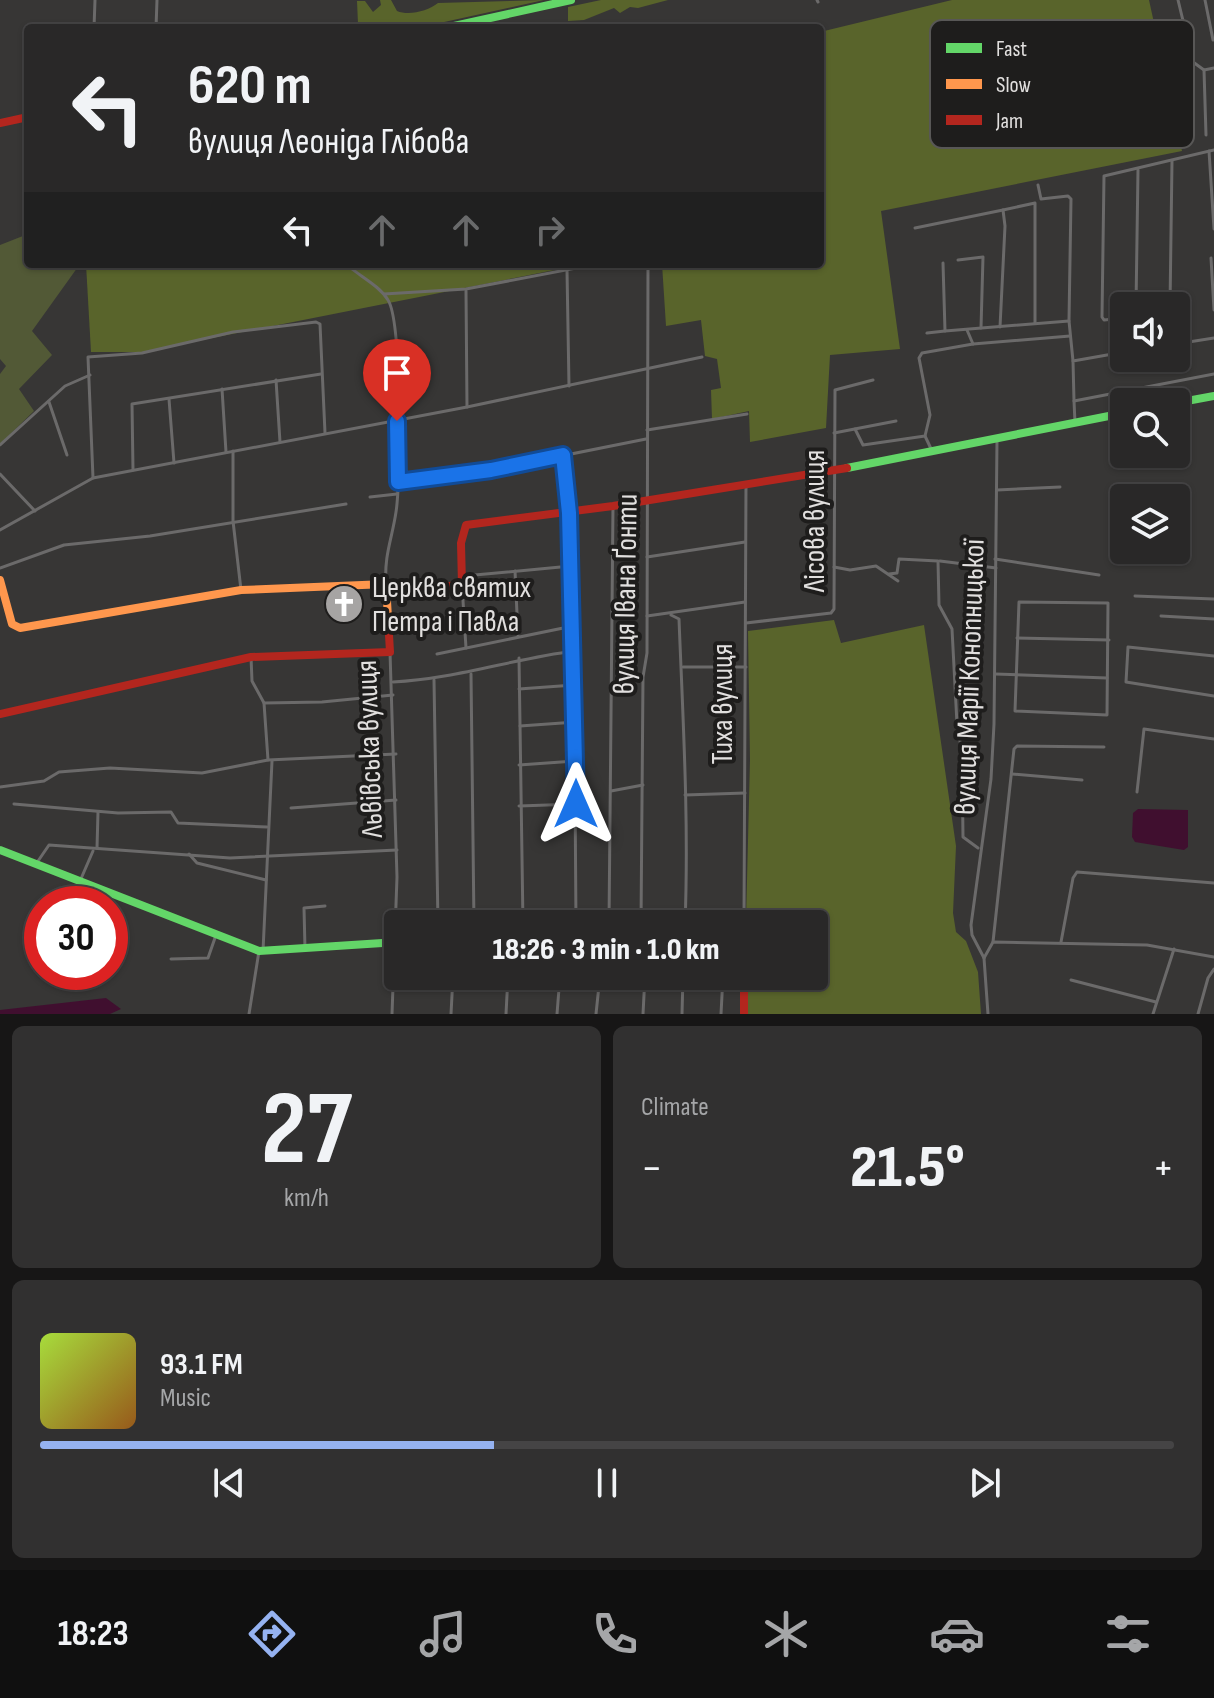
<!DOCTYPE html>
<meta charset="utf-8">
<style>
:root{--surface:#292828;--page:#313030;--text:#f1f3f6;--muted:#a5a6a8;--line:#454445;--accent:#95b2f1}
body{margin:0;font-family:"Sofia Sans Condensed",sans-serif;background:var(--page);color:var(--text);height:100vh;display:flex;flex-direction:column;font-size:30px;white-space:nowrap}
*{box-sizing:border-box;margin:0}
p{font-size:26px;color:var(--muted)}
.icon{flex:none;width:44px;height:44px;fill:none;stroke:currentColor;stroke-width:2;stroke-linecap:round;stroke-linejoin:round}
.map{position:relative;height:1014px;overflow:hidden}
.drawer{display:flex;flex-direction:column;gap:12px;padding:12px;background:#171616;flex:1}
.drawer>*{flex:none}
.hud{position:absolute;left:24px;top:24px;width:800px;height:244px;border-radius:8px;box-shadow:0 2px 6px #0004,0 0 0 2px var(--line);background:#292828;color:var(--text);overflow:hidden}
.tools{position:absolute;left:1110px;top:292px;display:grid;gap:16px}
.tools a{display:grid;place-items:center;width:80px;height:80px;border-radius:8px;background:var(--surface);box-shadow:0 2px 6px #0004,0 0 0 2px var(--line);font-size:40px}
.speed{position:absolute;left:24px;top:886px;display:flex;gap:16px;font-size:40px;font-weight:700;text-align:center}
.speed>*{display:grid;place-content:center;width:104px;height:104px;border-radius:50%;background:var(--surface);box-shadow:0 2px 6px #0004,0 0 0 2px var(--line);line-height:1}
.speed .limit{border:12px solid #d22;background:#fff;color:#111}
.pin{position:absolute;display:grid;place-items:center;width:68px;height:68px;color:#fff;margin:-82px -34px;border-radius:50% 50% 50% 0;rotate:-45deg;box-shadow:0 0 8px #0007}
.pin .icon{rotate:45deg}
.me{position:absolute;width:88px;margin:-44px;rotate:0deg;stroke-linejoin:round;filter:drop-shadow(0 0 6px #0008)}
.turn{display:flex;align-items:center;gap:28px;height:168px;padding:0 32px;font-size:36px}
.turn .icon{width:104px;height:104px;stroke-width:2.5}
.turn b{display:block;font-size:56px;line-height:68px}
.lanes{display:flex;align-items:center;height:76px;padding:0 32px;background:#0003;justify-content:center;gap:40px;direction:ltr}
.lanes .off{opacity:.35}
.big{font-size:60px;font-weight:800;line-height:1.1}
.drawer .tile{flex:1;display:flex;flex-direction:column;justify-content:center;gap:12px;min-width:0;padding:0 28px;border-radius:12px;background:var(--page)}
.drawer .dial{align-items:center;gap:0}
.dial b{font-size:104px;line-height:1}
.song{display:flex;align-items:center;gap:24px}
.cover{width:96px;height:96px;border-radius:12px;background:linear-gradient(135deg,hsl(80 70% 55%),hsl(30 70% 35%))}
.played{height:8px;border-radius:4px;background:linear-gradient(90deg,var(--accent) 40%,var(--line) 40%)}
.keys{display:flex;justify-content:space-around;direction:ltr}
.heat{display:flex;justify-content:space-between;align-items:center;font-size:44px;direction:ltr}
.drawer .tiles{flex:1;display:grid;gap:12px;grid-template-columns:1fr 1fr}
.tile:last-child{grid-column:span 2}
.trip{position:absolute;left:384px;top:910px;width:444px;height:80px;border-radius:8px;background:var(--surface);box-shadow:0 2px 6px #0004,0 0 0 2px var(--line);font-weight:800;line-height:80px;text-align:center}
.tab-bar{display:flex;height:128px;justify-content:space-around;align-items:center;background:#101010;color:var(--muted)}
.tab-bar .icon{width:56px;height:56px}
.tab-bar .active{color:var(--accent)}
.tab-bar b{font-size:36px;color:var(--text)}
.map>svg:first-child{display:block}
.green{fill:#525936}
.forest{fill:#59642b}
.water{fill:#400f2f}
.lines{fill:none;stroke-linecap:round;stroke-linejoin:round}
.street{stroke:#6b6a6a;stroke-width:3}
.fast{stroke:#63d668;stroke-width:8}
.slow{stroke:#ff974d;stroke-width:8}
.jam{stroke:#b3261e;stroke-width:8}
.route-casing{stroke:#114b97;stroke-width:20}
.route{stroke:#1a73e8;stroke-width:14}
.labels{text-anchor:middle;stroke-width:8;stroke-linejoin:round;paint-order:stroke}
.street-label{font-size:30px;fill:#e1dfde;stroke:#1e1d1c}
.poi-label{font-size:30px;fill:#e1dfde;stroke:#1e1d1c;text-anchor:start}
.key{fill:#1e1d1c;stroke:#585756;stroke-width:2}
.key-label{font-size:22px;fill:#e1dfde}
</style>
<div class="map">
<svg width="1214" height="1014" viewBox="0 0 1214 1014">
<rect width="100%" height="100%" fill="#373635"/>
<path class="green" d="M28,234V264H80L32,331L52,355L19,389L34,411L0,444V374L6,366L0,359V245Z"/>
<g class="forest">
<path d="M380,0H391L397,11C409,16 428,11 438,3L544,0L417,28H338L358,24L357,1H365L373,12L381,5Z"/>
<path d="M601,0H668L638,8L630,7L620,13L614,8L584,20L568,21V7Z"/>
<path d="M952,0H1149L1182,151L881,211L900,349L830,355L826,428L750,442L749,411L712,419L711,390L721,388L717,359L705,356L701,320L666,326L662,264H820V32Z"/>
<path d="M86,264H585L142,352H91Z"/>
<path d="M834,620L841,643L924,625L956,846L953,913L956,932L966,941L978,972L981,1014H747L746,976H814V924L746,921L750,760L748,631Z"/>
</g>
<g class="water">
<path d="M1138,809L1188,810V847L1184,850L1135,842L1132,837L1133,813Z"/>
<path d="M106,998L121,1009L110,1014H0V1010Z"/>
</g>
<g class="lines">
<g class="street">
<path d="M817,0L818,2"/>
<path d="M1178,0L1193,62L1204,70L1214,68"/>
<path d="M1205,0L1213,40"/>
<path d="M94,28L95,0"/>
<path d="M156,28L157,0"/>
<path d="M1204,70L1206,135"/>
<path d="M1209,151L1214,229"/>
<path d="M1038,185L1041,199L1068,196L1071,199L1069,321L1073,361"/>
<path d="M915,228L1003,210"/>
<path d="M1211,258L1214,310"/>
<path d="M958,260L983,257L981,328"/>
<path d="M943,263L945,331L1069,321"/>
<path d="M346,264C359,276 379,285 388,300C402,322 401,481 396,512C392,539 384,555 386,584"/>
<path d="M567,270L569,386"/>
<path d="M466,291L467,407"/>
<path d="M384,294L466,289L597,264"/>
<path d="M1136,306L1138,170"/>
<path d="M1170,306L1172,161"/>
<path d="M1124,318L1104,320L1102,317L1104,176L1214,150"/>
<path d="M1000,327L1005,226L1003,210L1035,203V323"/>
<path d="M967,330L973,344"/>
<path d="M927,333L945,331"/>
<path d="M1176,344L1214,338"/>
<path d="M1124,352L1073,361L1074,401L1214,374"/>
<path d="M276,380L280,442"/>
<path d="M222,389L226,452"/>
<path d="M169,399L174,463"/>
<path d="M1074,401L1075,423"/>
<path d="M49,402L67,455"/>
<path d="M855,429L863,445L925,436L930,415L919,358L922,353L973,344L1070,336"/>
<path d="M647,430L747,414"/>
<path d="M834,433L896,421"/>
<path d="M925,436L933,453"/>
<path d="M0,445L65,386L90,375"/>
<path d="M233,451V521L241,590"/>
<path d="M563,455L574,651L576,924"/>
<path d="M133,470L132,404L321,374"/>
<path d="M0,474L35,511"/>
<path d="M93,478L88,357L142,353L233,332L316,322L320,324L325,433"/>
<path d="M398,482L491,470L646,439"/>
<path d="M997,490L1060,487"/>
<path d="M370,497L397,494"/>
<path d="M0,530L93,478L467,407L702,357"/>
<path d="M647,557L745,542"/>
<path d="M995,559L1099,575"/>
<path d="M940,561L996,568"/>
<path d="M834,567L850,570L876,566L898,581"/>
<path d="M0,568L64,545L150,536L346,504"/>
<path d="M515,571L518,635"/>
<path d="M889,574L897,573L899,559L938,561L939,605L952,629L957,724L962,752L963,837L978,848"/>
<path d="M464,576L571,566"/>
<path d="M462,585L466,648"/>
<path d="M1135,596L1214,599"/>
<path d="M1019,602L1108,603L1107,715L1015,711Z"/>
<path d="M671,615L679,619C683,721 689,822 685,924"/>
<path d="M647,616L745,602"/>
<path d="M1161,616L1214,619"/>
<path d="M746,623L831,613L834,609L835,390L873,380"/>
<path d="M1017,638L1109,640"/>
<path d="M390,652L397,877L392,1014"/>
<path d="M437,654L573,626"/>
<path d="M1214,656L1128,647L1126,682L1214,696"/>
<path d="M251,657L252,681L264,703L268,760"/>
<path d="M519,658L523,924"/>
<path d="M683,667H746"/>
<path d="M471,674L474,924"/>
<path d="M995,674L1107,678"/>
<path d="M434,680L438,924"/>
<path d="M393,682C455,679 512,659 574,651"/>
<path d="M519,689L574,685"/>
<path d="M264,703L322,702L393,695"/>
<path d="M520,726L576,722"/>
<path d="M519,765L575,761"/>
<path d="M1012,774L1082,780"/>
<path d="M0,787L44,781L59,772L110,768L202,773L268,760L396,754"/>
<path d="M611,791L643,785"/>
<path d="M1137,792L1144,729L1214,739"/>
<path d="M685,795L745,793"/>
<path d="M14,804L118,813L171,812L178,823L267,827"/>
<path d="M519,806L576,804"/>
<path d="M291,808L396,800"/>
<path d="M97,848L98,812"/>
<path d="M189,854L197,863L266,880"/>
<path d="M36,864L49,845L230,858L397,850"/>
<path d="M80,881L93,851"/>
<path d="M744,920L746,484"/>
<path d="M609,924L613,506"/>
<path d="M641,924L643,677L647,653L648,264"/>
<path d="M993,942L1014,749L1017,746L1104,747"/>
<path d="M1061,942L1073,878L1077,872L1214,883"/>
<path d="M305,949L304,908L325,906"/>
<path d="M263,951L272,761"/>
<path d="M984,958L972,935L971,925L991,779L994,724L997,441"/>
<path d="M171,959L208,958L216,935"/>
<path d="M1071,980L1156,1002"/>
<path d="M249,1014L259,951"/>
<path d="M451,1014L453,976"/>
<path d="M506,1014L508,976"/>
<path d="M557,1014L560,976"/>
<path d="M596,1014L600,976"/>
<path d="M643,1014L645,976"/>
<path d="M682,1014L683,976"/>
<path d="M721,1014L723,976"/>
<path d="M988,1014L984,958L993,942L1147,945L1214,957"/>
<path d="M1153,1014L1174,949"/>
<path d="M1198,1014L1208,978L1214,969"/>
</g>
<g class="fast">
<path d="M445,28L571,0"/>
<path d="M1176,403L1214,396"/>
<path d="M847,468L1124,413"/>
<path d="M0,850L259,951L398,942"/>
</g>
<g class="slow">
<path d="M0,580L12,624L20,628L241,590L386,584L388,618"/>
<path d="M672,924L744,920V924"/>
</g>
<g class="jam">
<path d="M0,123L28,117"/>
<path d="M387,591L462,585L461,543L466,525L613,506L847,468"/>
<path d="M0,714L251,657L390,652L388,618"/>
<path d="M744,976V1014"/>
</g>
</g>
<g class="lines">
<g class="route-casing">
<path id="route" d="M397,421L398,482L491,470L563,455L569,513L576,804"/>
</g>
<use href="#route" class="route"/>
</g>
<defs>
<g id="church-disc" transform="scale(2)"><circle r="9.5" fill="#a6a4a3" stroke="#1e1d1c"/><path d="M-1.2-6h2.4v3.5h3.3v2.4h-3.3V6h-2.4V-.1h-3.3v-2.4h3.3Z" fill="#fff"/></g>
</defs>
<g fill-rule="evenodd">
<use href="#church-disc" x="344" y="604"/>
</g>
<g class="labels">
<g class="street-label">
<text transform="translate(814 521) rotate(-90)" y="10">Лісова вулиця</text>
<text transform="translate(625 594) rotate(-89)" y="10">вулиця Івана Ґонти</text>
<text transform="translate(969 677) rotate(-88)" y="10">вулиця Марії Конопницької</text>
<text transform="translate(722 704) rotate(-90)" y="10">Тиха вулиця</text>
<text transform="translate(369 749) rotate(-92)" y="10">Львівська вулиця</text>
</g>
<g class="poi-label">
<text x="372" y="597">Церква святих<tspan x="372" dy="34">Петра і Павла</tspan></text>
</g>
</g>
<rect x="930" y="20" width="264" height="128" rx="12" class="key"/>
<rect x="946" y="43" width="36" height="10" fill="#63d668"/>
<rect x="946" y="79" width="36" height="10" fill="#ff974d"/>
<rect x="946" y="115" width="36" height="10" fill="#b3261e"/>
<g class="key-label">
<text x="996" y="56">Fast</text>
<text x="996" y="92">Slow</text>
<text x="996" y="128">Jam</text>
</g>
</svg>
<div class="tools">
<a><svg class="icon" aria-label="sound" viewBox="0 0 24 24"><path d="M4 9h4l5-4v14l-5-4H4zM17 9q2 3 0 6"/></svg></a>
<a><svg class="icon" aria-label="search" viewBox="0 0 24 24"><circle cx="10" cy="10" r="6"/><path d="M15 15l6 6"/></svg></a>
<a><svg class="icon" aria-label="layers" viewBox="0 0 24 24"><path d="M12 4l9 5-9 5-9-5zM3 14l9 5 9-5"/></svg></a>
</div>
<div class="speed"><div class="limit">30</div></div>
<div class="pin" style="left:397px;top:421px;background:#d93025"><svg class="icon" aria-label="arrive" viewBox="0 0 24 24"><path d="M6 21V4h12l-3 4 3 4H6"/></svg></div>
<svg class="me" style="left:576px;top:804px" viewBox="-20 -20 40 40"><path d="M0-17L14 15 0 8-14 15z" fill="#1a73e8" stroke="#fff" stroke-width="4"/></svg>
<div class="trip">18:26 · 3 min · 1.0 km</div>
<div class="hud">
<div class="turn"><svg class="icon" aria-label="left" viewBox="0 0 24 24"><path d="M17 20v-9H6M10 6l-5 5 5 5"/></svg><div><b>620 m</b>вулиця Леоніда Глібова</div></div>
<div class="lanes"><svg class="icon" aria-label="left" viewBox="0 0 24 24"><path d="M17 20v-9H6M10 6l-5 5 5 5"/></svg><svg class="icon off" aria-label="ahead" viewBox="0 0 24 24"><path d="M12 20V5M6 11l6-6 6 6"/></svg><svg class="icon off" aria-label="ahead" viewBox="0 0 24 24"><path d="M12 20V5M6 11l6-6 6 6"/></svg><svg class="icon off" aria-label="right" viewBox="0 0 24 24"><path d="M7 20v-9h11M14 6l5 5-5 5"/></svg></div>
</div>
</div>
<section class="drawer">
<div class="tiles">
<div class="tile dial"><b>27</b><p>km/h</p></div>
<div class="tile"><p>Climate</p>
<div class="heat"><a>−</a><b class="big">21.5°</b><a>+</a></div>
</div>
<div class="tile">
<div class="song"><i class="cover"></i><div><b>93.1 FM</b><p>Music</p></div></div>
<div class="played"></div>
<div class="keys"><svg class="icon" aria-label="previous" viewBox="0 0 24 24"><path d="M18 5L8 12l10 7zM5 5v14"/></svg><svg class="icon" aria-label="pause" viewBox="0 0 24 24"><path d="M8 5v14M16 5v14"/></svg><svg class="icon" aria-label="next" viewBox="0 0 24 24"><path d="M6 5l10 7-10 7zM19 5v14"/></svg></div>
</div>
</div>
</section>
<nav class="tab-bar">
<b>18:23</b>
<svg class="icon active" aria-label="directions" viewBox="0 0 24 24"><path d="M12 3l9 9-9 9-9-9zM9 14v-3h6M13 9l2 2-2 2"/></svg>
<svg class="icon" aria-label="music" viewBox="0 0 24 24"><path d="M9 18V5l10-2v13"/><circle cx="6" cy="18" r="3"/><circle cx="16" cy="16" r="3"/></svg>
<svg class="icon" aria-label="phone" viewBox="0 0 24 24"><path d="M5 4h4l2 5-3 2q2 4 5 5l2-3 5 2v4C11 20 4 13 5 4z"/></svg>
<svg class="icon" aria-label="climate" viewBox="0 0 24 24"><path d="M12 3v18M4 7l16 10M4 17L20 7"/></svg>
<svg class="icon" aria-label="car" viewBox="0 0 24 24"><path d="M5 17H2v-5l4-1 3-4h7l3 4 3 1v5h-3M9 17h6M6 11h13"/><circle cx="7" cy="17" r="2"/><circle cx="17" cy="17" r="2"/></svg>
<svg class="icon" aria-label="filters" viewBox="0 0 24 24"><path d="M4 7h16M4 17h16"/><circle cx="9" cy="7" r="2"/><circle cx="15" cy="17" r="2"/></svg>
</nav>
